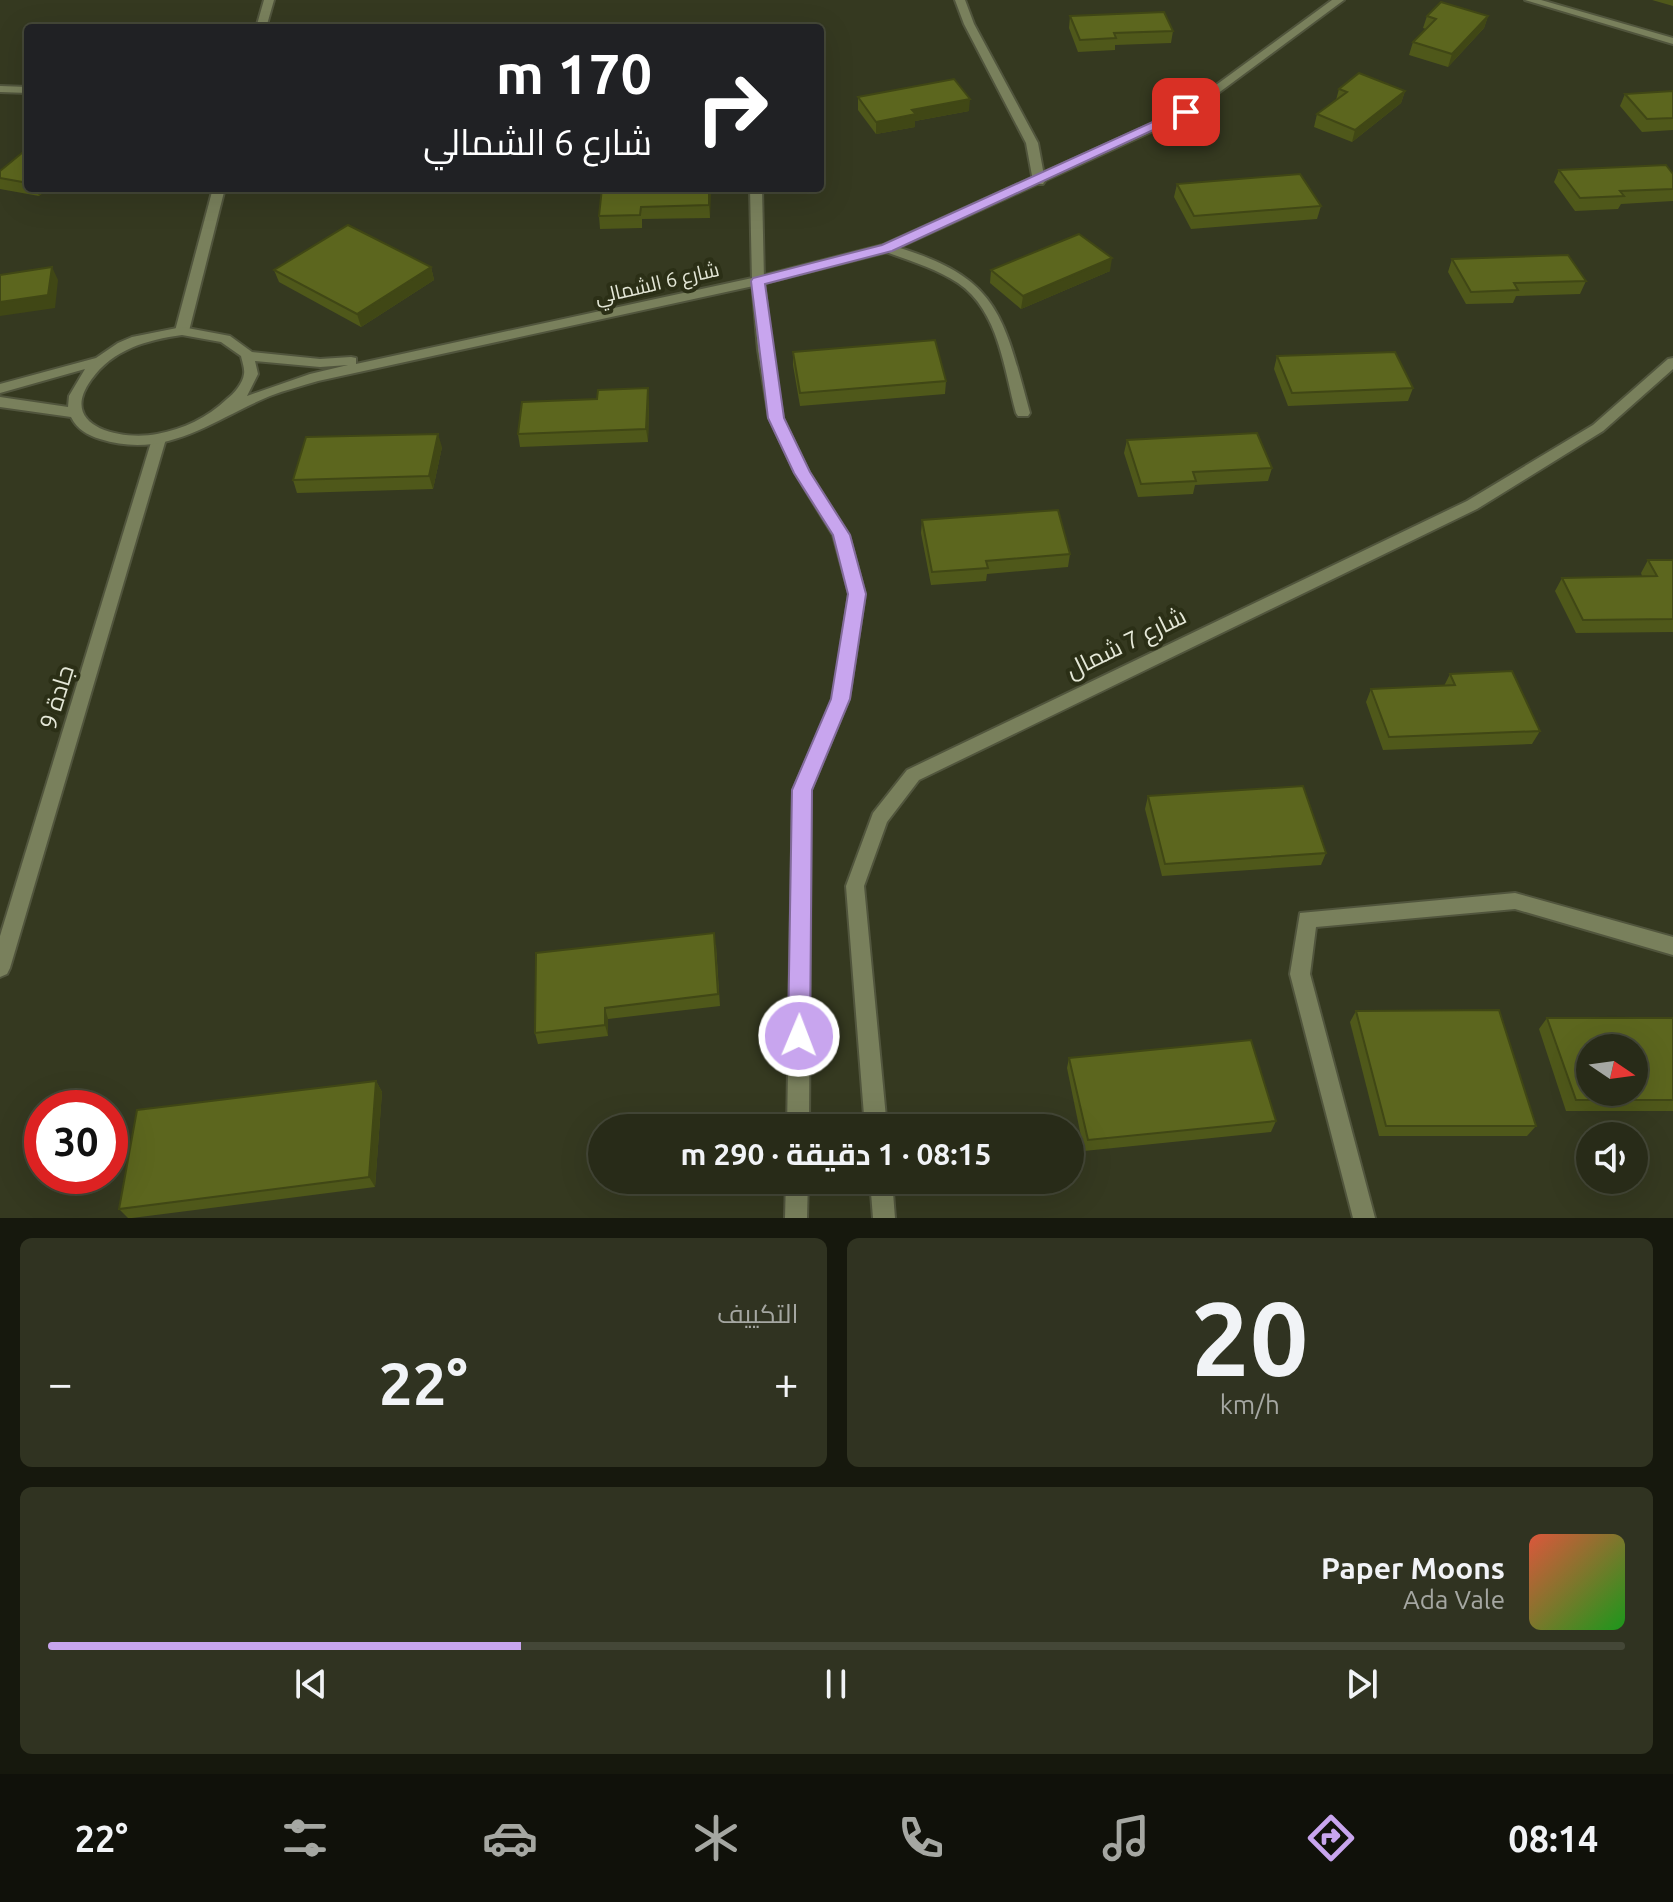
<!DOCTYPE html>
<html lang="ar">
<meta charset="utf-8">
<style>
:root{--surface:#282b18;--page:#303321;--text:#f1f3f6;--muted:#a5a7a2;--line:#444737;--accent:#c8a5ee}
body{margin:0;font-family:Ubuntu,Cairo,sans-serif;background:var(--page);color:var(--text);direction:rtl;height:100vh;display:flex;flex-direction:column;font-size:30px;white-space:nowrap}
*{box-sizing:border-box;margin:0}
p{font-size:26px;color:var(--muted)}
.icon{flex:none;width:44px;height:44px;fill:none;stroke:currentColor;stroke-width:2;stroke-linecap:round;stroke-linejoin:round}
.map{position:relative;height:1218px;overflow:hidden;direction:ltr}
.panel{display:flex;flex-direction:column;gap:20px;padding:20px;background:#16180d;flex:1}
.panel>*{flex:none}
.guide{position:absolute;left:24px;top:24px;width:800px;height:168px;border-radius:8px;box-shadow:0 8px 32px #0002,0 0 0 2px var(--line);direction:rtl;background:#202124;color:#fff;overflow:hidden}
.needle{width:52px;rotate:103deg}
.tools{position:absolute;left:1576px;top:1034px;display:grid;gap:16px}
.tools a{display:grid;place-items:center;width:72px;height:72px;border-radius:50%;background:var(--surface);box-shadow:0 8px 32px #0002,0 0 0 2px var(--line);font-size:40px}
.speed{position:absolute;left:24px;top:1090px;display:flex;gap:16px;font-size:40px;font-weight:700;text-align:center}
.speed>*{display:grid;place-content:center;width:104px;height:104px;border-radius:50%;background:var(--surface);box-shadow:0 8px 32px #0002,0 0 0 2px var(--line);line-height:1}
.speed .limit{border:12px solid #d22;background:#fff;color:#111}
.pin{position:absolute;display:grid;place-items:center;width:68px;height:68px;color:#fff;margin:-34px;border-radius:16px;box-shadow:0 4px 12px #0006}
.me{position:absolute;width:88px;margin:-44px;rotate:1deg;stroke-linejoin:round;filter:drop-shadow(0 0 6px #0008)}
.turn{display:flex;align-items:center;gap:28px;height:168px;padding:0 40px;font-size:36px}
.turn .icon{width:104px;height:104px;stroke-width:2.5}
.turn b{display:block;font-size:56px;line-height:68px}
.big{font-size:60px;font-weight:700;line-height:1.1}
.panel .tile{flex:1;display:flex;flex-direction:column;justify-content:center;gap:12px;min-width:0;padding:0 28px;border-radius:12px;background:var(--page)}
.panel .dial{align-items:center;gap:0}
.dial b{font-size:104px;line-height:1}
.song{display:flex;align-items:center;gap:24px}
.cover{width:96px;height:96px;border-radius:12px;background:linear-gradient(135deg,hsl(10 70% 55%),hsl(120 70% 35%))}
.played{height:8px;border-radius:4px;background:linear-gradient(90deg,var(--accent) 30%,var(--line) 30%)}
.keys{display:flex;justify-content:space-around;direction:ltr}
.heat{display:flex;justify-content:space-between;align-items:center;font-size:44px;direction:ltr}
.panel .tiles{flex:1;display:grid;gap:20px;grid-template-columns:1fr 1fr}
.tile:last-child{grid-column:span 2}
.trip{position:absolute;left:588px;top:1114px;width:496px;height:80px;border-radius:40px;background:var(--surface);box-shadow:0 8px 32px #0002,0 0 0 2px var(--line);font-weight:700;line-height:80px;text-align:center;direction:rtl}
.tabs{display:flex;height:128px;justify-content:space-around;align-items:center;background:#10110a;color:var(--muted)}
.tabs .icon{width:56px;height:56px}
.tabs .current{color:var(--accent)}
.tabs b{font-size:36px;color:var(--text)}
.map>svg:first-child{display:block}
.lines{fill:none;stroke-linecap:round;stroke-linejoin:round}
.service-casing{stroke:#51553d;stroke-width:4}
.minor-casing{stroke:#51553d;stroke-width:4}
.tertiary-casing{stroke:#51553d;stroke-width:4}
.service{fill:#79805c;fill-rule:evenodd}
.minor{fill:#79805c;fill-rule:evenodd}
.tertiary{fill:#79805c;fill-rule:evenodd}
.wall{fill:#4f581a}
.shaded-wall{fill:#404715}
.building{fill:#5c661e;stroke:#404715;stroke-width:2;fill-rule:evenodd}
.route{fill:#c8a5ee;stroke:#826b9b;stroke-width:2}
.labels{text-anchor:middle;stroke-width:8;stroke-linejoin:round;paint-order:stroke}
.far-street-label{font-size:20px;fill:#e4e7d7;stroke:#2b2f16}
.street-label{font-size:24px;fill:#e4e7d7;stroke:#2b2f16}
</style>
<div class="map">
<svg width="1673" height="1218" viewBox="0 0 1673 1218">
<rect width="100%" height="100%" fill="#353920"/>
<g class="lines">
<g class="service-casing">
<path id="service" d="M1515,893L1673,937V955L1515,909L1316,927L1310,974L1375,1218H1353L1290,974L1300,913Z"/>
</g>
<g class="minor-casing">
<g id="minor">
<path d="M264,0H274L266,28H256Z"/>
<path d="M955,0H965L974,24L1038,143L1045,181L1043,184H1035L1033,181L1026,143L964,24Z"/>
<path d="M1525,0H1541L1673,38V44Z"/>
<path d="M0,86L28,87V93L0,92Z"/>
<path d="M213,188H225L189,331L182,335L175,331Z"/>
<path d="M750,188H762L764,281L772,350L783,418L809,472L849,535L865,594L849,699L811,790L809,1128H787L793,790L833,699L849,594L833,535L795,473L769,418L758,350L752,281Z"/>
<path d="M887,244C998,276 1002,310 1030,413L1028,416H1018L1016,413C1004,369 999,311 958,283C935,268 908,260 883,251L881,248Z"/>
<path d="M1673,358V369L1603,431L1477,509L919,780L887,822L864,886L887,1128H865L846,886L873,813L907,770L1467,501L1593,425L1668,359Z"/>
<path d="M159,434L166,439L10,968L7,974L0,977V936L152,439Z"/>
<path d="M786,1180H808L807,1218H785Z"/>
<path d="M870,1180H892L895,1218H873Z"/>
</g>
</g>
<g class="tertiary-casing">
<path id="tertiary" d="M1332,0H1344L1190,114L891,251L758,285L318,381C302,386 285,390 270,396C212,420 167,460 100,439C87,435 77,429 71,417L0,407V397L68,407L69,396L85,369L0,393V384L96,358L118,343L132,337L182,327L230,336L252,352L320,359L351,357L356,358V364L757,277L883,245L1182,110ZM182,335L221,342L241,356C242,361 245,369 244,374C243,383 234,394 227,399C207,418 184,429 157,434C122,441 57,427 91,380C113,349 147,340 182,335ZM255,361L320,367L348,365L310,374L247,396L258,374Z"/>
</g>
<use href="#service" class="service"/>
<use href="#minor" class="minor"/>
<use href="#tertiary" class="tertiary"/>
</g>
<g class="wall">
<path d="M1652,0H1673V6Z"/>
<path d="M1070,16L1173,31L1171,43L1115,45V50L1078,52L1069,28Z"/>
<path d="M1427,16H1488L1484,28L1448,67L1409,55L1413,42L1426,29L1423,28Z"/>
<path d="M1339,89L1405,91L1401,103L1352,142L1314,127L1317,114L1336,100Z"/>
<path d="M1673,91V130L1642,132L1620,106L1625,94Z"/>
<path d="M858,97L969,111L915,121V127L876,134L858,110Z"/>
<path d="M28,148V188H49L39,196L0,189V171Z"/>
<path d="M1559,170L1673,174V201L1621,204L1618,209L1575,211L1554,182Z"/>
<path d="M1177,184L1321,206L1317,219L1191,229L1174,197Z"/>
<path d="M602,188H710V218L642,219V228L600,229L599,216Z"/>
<path d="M1452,259L1586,281L1580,294L1516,296L1513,303L1466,304L1448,272Z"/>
<path d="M431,267L434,280L361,327L279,282L274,270Z"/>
<path d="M991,270L1110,271L1021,309L990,283Z"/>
<path d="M793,352L946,381L945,394L800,406L793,365Z"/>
<path d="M1277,356L1413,388L1408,401L1288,406L1274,369Z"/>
<path d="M597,399L649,401L648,442L520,447L518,434Z"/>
<path d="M1127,440L1272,468L1268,481L1195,485L1193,494L1138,497L1124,453Z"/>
<path d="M442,447L433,489L297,493L293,480Z"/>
<path d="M922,520L1070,554L1068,567L987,574L986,581L931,585L921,533Z"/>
<path d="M1648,560H1673V632L1576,633L1555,591L1562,578L1642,576L1641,573Z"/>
<path d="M1450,674L1540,731L1532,744L1383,750L1366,702L1371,689L1444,686Z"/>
<path d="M1148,796L1326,853L1321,865L1162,876L1145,809Z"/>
<path d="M716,945L720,1006L608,1019V1036L538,1044L535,1033Z"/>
<path d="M1356,1011L1536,1126L1527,1136H1379L1350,1022Z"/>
<path d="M1547,1018H1673V1111H1566L1539,1029Z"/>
<path d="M1069,1058L1276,1121L1271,1132L1084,1151L1067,1068Z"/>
<path d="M376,1081L382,1092L375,1187L132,1218H128L119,1209Z"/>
</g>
<g class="shaded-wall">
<path d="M1488,16L1484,28L1448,67L1452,54Z"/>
<path d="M1405,91L1401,103L1352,142L1355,130Z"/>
<path d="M970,99L969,111L915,121V127L876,134V122L912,110Z"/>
<path d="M36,188H49L39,196Z"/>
<path d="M709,188L711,193L710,218L709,205Z"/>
<path d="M1112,258L1110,271L1021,309L1023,296Z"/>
<path d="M52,267L58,280L55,308L0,316V302Z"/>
<path d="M431,267L434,280L361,327L357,314Z"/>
<path d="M648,388L649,401L648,442L646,429Z"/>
<path d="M438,434L442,447L433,489L429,476Z"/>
<path d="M605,1008L608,1019V1036L605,1025Z"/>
<path d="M376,1081L382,1092L375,1187L369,1177Z"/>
</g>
<g class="building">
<path d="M1441,2L1488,16L1452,54L1413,42L1436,19L1427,16Z"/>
<path d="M1164,12L1173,31L1114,33L1116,38L1080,40L1070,16Z"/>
<path d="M1359,73L1405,91L1355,130L1317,114L1347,92L1339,89Z"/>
<path d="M954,79L970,99L912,110L916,114L876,122L858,97Z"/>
<path d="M1673,91V118L1647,119L1625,94Z"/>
<path d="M28,148V183L0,178V171Z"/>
<path d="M1666,165L1673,174V189L1620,191L1624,196L1580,198L1559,170Z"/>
<path d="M1300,174L1321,206L1194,216L1177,184Z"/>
<path d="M602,188H709V205L641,207L640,215L599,216Z"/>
<path d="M348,225L431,267L357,314L274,270Z"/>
<path d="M1079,234L1112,258L1023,296L991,270Z"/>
<path d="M1568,255L1586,281L1514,283L1518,290L1471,292L1452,259Z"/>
<path d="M52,267L48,295L0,302V275Z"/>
<path d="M935,340L946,381L800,393L793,352Z"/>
<path d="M1395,352L1413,388L1292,393L1277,356Z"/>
<path d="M648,388L646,429L518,434L522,402L597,399L598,390Z"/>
<path d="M1257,433L1272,468L1193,472L1196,481L1141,484L1127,440Z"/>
<path d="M438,434L429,476L293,480L306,437Z"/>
<path d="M1058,510L1070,554L986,561L988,568L932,572L922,520Z"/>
<path d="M1648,560H1673V619L1583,620L1562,578L1657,576Z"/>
<path d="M1512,671L1540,731L1389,737L1371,689L1455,685L1450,674Z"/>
<path d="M1303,786L1326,853L1165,864L1148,796Z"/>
<path d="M714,933L718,994L605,1008V1025L535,1033L536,953Z"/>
<path d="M1499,1010L1536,1126H1386L1356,1011Z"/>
<path d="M1547,1018H1673V1100H1576ZM1590,1048H1634V1092H1590Z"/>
<path d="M1251,1040L1276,1121L1088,1140L1069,1058Z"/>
<path d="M376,1081L369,1177L119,1209L137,1110Z"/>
</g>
<path class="route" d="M1181,109L1192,112L892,251L765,284L784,418L810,472L850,535L866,594L850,699L812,790L810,1036L807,1043L799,1047L791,1043L788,1036L792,790L831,699L848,594L833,535L794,473L768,418L751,281L753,278L882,245Z"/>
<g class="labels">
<g class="far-street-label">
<text transform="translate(657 283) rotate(-13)" y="7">شارع 6 الشمالي</text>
</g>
<g class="street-label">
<text transform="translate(1126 643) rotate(-26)" y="8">شارع 7 شمال</text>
<text transform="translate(57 697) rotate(-73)" y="8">جادة 9</text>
</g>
</g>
</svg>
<div class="tools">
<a><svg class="needle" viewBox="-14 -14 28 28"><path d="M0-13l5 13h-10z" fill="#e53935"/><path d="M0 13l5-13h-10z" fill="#a5a7a2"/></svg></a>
<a><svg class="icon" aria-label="sound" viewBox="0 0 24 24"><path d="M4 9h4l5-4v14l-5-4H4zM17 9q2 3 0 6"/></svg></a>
</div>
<div class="speed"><div class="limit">30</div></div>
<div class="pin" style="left:1186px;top:112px;background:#d93025"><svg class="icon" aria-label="arrive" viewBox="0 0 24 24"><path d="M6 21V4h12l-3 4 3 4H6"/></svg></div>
<svg class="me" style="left:799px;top:1036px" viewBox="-20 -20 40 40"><circle r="17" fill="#c8a5ee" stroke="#fff" stroke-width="3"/><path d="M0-11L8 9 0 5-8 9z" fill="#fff"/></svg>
<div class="trip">08:15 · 1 دقيقة · 290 m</div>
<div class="guide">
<div class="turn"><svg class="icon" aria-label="right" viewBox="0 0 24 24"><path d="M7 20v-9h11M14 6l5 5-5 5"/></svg><div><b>170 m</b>شارع 6 الشمالي</div></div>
</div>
</div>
<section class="panel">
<div class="tiles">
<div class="tile dial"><b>20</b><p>km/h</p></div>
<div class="tile"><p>التكييف</p>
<div class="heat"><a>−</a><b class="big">22°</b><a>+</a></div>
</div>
<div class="tile">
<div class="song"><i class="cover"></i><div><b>Paper Moons</b><p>Ada Vale</p></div></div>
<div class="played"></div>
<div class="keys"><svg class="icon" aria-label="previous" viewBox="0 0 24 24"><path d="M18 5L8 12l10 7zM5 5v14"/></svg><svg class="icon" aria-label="pause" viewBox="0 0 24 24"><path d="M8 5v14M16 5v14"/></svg><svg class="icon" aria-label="next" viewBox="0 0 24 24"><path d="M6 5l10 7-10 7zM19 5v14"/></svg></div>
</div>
</div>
</section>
<nav class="tabs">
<b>08:14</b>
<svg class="icon current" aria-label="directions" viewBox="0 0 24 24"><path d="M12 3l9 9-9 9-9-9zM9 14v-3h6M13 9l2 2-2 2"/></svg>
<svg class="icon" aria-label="music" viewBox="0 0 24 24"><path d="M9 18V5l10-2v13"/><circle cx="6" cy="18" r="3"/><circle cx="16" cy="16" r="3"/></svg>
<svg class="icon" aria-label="phone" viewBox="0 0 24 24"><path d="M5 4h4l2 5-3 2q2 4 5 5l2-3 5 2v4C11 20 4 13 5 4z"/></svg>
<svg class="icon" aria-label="climate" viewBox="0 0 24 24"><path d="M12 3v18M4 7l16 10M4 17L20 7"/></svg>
<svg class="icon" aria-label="car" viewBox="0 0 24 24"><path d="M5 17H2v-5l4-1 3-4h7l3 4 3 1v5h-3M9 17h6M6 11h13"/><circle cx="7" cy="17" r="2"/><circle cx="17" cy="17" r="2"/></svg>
<svg class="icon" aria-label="filters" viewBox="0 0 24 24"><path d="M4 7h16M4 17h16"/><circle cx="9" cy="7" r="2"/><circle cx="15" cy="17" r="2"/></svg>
<b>22°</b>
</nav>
